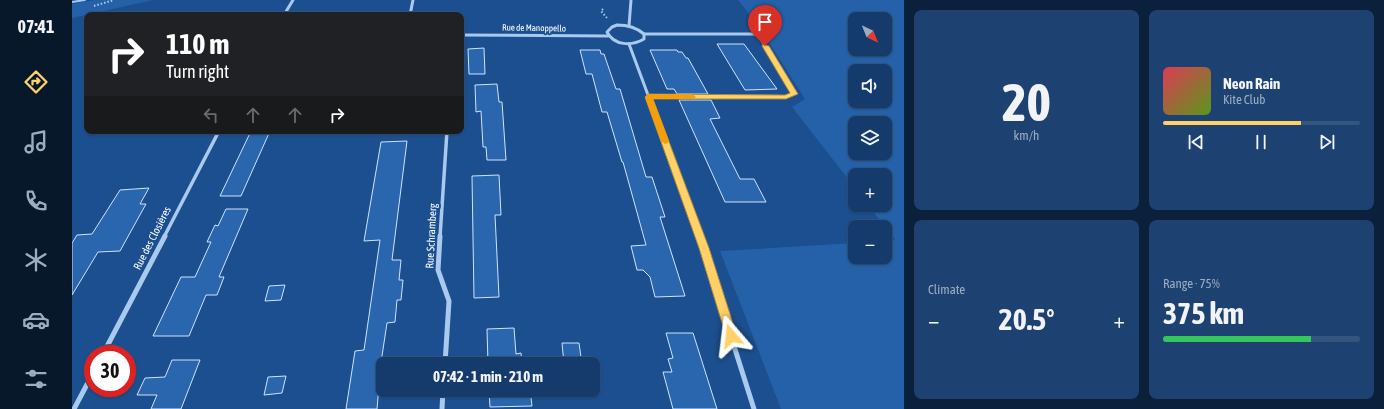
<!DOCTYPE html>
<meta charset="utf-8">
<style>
:root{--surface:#143b6b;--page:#1d4271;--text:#f1f3f6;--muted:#9dadc1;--line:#33557e;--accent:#ffd166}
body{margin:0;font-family:"Asap Condensed",sans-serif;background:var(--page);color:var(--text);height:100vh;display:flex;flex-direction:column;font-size:15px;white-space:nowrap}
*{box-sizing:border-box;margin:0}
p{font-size:13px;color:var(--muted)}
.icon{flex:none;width:22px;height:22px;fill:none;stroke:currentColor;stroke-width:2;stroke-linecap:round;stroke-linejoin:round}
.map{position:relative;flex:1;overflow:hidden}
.details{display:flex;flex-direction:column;gap:10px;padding:10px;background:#0b203b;width:480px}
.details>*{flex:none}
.hud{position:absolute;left:12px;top:12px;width:380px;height:122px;border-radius:8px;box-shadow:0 1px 3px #0004,0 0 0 1px var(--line);background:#202124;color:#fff;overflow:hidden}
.needle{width:26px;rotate:137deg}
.buttons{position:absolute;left:776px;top:12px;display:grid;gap:8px}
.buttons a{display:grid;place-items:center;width:44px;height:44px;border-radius:8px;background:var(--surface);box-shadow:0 1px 3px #0004,0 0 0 1px var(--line);font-size:20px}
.speed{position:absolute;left:12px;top:345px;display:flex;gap:8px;font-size:20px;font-weight:700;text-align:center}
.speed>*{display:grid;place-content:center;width:52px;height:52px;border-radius:50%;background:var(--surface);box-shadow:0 1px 3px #0004,0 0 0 1px var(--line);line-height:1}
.speed .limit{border:6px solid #d22;background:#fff;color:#111}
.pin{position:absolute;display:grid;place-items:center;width:34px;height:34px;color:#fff;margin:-41px -17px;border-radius:50% 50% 50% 0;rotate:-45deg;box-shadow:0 0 4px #0007}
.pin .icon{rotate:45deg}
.me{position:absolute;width:44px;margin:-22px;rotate:343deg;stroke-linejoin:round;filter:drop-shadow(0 0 3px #0008)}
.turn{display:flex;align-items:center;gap:14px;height:84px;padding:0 16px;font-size:18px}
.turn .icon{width:52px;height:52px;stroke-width:2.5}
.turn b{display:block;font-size:28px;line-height:34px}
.lanes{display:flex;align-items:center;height:38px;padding:0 16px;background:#0003;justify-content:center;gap:20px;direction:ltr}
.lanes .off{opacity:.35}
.big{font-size:30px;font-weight:700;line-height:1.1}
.details .tile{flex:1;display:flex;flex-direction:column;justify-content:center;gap:6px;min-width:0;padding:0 14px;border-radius:8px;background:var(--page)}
.details .dial{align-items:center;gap:0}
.dial b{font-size:52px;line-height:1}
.song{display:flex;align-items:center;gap:12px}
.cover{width:48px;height:48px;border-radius:6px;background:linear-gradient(135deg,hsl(350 70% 55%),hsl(90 70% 35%))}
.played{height:4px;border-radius:2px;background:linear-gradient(90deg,var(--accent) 70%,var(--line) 70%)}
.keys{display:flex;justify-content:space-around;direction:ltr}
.heat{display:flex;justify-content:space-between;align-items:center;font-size:22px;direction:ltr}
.charge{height:6px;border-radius:3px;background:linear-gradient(90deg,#34c759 75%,var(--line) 0)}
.details .tiles{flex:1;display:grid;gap:10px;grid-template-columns:repeat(2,1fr)}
.trip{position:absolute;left:304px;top:357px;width:224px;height:40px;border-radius:8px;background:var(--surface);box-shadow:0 1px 3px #0004,0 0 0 1px var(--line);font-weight:700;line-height:40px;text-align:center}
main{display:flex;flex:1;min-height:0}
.menu{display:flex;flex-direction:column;width:72px;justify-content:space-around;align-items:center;background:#08182b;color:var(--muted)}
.menu .icon{width:28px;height:28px}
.menu .on{color:var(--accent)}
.menu b{font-size:18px;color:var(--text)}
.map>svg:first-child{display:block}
.green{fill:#2461a8;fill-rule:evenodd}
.building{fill:#2a66ad;stroke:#cfe3fa}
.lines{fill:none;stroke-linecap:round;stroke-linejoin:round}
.path{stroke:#a9c9ee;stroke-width:2;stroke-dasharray:1.5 2;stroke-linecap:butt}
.lane{stroke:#a9c9ee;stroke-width:2}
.street-far2{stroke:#a9c9ee;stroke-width:3}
.street-far1{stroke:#a9c9ee;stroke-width:3.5}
.street{stroke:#a9c9ee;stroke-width:5}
.route{fill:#ffd166;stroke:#a68842}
.slow{fill:#f59e0b}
.labels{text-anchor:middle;stroke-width:4;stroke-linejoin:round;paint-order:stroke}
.far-street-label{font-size:9px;fill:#fff;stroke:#1b4f8f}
.street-label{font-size:11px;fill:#fff;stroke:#1b4f8f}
</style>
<main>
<nav class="menu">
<b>07:41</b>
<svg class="icon on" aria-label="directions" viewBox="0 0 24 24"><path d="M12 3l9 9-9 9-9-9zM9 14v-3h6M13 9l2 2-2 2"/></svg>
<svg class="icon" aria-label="music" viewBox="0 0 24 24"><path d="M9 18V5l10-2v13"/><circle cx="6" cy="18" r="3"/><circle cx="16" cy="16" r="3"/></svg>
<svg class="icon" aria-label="phone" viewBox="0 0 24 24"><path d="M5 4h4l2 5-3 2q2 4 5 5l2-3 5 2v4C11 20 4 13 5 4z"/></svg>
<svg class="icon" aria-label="climate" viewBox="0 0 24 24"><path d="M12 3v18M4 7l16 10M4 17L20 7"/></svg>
<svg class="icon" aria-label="car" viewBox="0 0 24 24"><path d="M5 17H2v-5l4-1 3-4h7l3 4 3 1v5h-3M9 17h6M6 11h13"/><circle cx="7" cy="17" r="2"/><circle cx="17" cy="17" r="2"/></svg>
<svg class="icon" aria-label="filters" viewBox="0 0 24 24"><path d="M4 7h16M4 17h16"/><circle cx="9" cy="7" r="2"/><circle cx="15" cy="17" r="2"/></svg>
</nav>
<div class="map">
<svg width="832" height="409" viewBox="0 0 832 409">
<rect width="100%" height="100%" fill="#1b4f8f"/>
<g class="green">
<path d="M23,0H81L0,18V4Z"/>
<path d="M666,0H832V409H709L648,251L783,243V257H813V241L823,240L796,205H813V175H783V188L720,107L733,99L688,28ZM783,19H813V49H783ZM783,71H813V101H783ZM783,123H813V153H783Z"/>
</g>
<g class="building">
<path d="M645,44H672L705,89L673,90Z"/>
<path d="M412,48L413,74H397L396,49Z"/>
<path d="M508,50H528L529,54H532L544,89H548L574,177H580L593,217H588L613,296L583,297L578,277L571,270H565L559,246L574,245L551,162H550L535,112H530L520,74H514Z"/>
<path d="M578,50H605L606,52H610L614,58H616L636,94H605L602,89H595Z"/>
<path d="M425,84L427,102H430L434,160H415L414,147H411L409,111L404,112L403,85Z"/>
<path d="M607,100H639L648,118L638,119L668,179H682L694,202H653Z"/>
<path d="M179,131H198L169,196H148Z"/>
<path d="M335,141L320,260H329L327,280H331L329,300H325L323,322L315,323L308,369H311V386H307L305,409H274L283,351L292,350L308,240L292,241L309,142Z"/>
<path d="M427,175L429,215H423L427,297L402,298L400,176Z"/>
<path d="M77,188L68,204H74L48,251L26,252L0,295V243L5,235L20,234L48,190Z"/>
<path d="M154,209H176L147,277H152L145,295H134L117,336H81L109,277H123L139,242H135L143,225L146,226Z"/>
<path d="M213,285L209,300L193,301L197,286Z"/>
<path d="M442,328L444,354L449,353L450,364H416L415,329Z"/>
<path d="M594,333H621L645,409H601L591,372H600L596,359L601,358Z"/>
<path d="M490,343H507L510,364H492Z"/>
<path d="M100,360H128L109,409H79L85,395H65L73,378L93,377Z"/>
<path d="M214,376L210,393L192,395L196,377Z"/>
<path d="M417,390H458L460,406L418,407Z"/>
</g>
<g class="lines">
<g class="path">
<path d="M22,6L42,0"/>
<path d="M531,9L529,11L535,18"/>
</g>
<path class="lane" d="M0,2L13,0"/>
<g class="street-far2">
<path d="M212,15L221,0"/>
<path d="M338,15L341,0"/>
<path d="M545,25C556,25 564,27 572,34V39C560,46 542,46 535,32L540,27Z"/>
<path d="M557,26L559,0"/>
<path d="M572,34H686L722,94L714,97H577"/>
<path d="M389,35L536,36"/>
<path d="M557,44L579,103"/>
</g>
<g class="street-far1">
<path d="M578,102L628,237"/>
<path d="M92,237L147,131"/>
<path d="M368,237L375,131"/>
</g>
<g class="street">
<path d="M368,236L366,270L377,301L373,364"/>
<path d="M627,236L682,409"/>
<path d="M31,354L93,236"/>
<path d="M2,409L21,373"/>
<path d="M370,409L371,390"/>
</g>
</g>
<path class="route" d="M691,44L697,46L726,94L714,99H581L637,248L665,336L663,340L659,341L655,340L654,336L627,248L573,97L576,94L713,95L718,93L690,46Z"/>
<path class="slow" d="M576,94H620L624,97L620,99H581L597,141L596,143L593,144L589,141L573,97Z"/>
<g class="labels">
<g class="far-street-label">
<text transform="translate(462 28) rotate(1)" y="3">Rue de Manoppello</text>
</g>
<g class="street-label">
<text transform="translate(359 236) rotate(-87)" y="4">Rue Schramberg</text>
<text transform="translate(80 238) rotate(-63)" y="4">Rue des Closières</text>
</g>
</g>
</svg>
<div class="buttons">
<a><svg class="needle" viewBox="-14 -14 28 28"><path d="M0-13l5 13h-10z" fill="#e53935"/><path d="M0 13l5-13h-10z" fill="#9dadc1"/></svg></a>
<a><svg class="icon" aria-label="sound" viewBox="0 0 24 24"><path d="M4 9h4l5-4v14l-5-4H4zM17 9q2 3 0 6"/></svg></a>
<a><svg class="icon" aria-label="layers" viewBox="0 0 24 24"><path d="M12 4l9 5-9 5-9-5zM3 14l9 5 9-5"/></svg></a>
<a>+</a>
<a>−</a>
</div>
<div class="speed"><div class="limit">30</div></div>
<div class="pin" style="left:693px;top:46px;background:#d93025"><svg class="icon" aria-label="arrive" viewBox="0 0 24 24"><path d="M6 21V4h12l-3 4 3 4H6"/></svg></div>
<svg class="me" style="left:659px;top:336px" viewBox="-20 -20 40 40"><path d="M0-17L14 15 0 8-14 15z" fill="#ffd166" stroke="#fff" stroke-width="4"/></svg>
<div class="trip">07:42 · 1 min · 210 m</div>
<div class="hud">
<div class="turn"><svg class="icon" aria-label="right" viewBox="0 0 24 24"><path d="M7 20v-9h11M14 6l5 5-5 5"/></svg><div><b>110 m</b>Turn right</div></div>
<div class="lanes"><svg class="icon off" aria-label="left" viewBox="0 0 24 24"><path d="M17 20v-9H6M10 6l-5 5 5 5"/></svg><svg class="icon off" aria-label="ahead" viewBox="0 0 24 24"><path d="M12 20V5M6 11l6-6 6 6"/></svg><svg class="icon off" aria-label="ahead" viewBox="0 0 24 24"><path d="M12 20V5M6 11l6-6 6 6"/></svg><svg class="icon" aria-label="right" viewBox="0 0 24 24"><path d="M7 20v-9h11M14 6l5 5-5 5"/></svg></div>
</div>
</div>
<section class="details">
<div class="tiles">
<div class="tile dial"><b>20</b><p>km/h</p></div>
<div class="tile">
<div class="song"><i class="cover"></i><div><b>Neon Rain</b><p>Kite Club</p></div></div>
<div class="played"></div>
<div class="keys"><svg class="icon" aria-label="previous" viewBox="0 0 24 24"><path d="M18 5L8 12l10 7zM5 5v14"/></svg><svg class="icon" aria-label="pause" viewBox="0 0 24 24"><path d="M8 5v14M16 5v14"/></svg><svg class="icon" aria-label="next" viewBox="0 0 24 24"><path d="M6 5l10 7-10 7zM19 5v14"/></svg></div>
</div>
<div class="tile"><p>Climate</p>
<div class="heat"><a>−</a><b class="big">20.5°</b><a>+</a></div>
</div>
<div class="tile"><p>Range · 75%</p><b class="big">375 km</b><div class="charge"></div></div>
</div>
</section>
</main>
